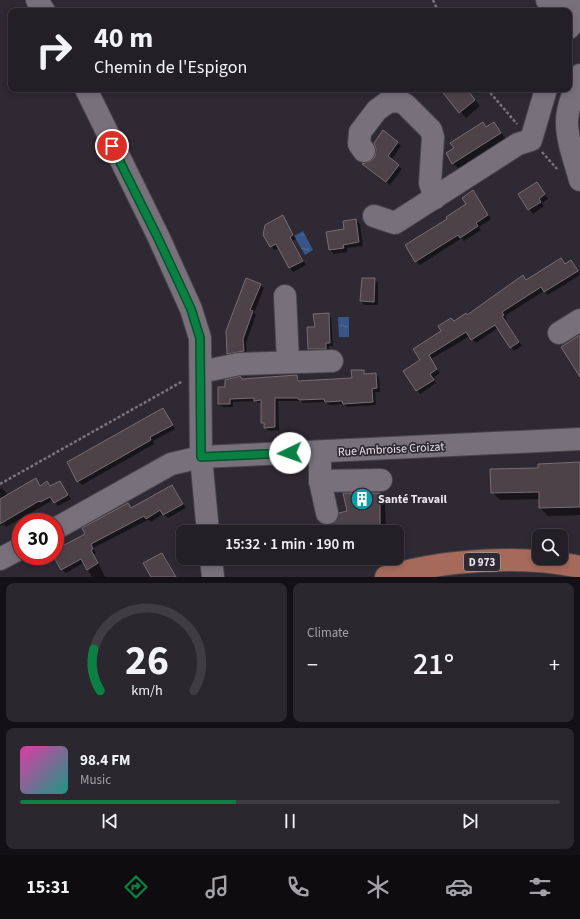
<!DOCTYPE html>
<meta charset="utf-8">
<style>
:root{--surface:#221f26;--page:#2a272e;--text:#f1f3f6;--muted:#a2a2a7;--line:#3f3d43;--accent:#0b8043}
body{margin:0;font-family:"Source Sans 3",sans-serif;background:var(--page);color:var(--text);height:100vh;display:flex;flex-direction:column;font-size:15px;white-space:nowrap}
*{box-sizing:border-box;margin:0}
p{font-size:13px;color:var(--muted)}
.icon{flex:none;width:22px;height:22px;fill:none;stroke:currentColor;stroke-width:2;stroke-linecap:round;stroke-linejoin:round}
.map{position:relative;height:577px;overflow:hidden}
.panel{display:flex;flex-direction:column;gap:6px;padding:6px;background:#131115;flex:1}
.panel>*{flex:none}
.banner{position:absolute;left:8px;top:8px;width:564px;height:84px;border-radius:8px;box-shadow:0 2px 6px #0003,0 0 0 1px var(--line);background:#221f26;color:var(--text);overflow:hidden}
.buttons{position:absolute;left:532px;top:529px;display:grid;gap:8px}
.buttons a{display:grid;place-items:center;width:36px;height:36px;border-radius:8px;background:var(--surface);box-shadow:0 2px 6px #0003,0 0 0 1px var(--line);font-size:20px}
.speed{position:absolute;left:12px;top:513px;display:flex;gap:8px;font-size:20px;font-weight:700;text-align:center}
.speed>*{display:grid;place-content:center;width:52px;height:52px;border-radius:50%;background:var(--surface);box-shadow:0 2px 6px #0003,0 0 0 1px var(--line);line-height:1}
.speed .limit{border:6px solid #d22;background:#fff;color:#111}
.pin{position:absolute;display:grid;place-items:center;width:34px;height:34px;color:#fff;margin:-17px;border:2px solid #fff;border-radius:50%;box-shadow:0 1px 4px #0007}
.me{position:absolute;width:44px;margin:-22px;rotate:267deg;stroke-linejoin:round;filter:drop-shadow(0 0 3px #0008)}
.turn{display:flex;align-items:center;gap:14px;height:84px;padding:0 20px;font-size:18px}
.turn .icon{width:52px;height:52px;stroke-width:2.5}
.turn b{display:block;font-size:28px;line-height:34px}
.big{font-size:30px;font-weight:600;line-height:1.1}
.panel .widget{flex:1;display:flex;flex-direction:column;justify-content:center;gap:6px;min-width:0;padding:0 14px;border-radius:8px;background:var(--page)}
.panel .dial{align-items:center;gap:0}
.dial svg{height:104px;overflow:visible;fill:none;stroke:var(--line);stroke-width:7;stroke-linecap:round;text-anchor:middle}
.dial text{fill:var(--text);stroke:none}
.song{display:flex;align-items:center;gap:12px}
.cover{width:48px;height:48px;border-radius:6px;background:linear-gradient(135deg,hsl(320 70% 55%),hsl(170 70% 35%))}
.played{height:4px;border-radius:2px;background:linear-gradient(90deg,var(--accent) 40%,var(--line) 40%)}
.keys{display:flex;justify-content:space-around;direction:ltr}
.heat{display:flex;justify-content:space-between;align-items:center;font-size:22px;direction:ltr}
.panel .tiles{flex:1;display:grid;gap:6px;grid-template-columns:1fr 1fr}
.widget:last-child{grid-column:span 2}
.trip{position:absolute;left:176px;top:525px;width:228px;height:40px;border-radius:8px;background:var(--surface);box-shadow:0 2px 6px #0003,0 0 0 1px var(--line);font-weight:600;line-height:40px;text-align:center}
.tabs{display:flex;height:64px;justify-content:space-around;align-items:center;background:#0e0c0f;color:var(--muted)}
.tabs .icon{width:28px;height:28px}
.tabs .active{color:var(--accent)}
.tabs b{font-size:18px;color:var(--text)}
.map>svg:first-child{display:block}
.water{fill:url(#water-ripples)}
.shadow{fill:#0007}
.building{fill:#4d4248;stroke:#786d73}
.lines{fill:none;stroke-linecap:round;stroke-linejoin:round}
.minor-casing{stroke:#49454c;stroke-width:24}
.major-casing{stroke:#49454c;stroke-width:24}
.path{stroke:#79757c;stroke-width:2.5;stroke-dasharray:3 2;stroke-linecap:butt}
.minor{stroke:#78717c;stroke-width:22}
.major{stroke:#a66a5a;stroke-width:22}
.route-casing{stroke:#07532c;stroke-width:10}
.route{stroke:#0b8043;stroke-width:7}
.labels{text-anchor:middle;stroke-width:3.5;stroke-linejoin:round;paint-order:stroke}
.shield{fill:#2e2932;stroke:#b0adb4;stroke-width:1}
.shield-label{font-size:11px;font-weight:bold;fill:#e8e5eb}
.street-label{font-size:12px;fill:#e8e5eb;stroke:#2e2932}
.poi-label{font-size:12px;font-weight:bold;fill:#e8e5eb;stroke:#2e2932;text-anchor:start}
</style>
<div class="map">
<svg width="580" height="577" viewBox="0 0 580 577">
<defs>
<pattern id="water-ripples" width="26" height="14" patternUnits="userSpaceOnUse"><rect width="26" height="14" fill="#375588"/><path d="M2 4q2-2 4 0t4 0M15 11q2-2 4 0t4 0" fill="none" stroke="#546d99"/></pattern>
</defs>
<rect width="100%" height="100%" fill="#2e2932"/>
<g class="water">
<path d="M303,231L313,250L305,255L294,236Z"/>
<path d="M338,317H349V337H339Z"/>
</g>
<g class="shadow">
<path d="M441,89H467L480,106L466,118Z"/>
<path d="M483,123L487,127L493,123L506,139L459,169L453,163L455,149Z"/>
<path d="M398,143L401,146L391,160L402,169L390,185L367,167L376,157Z"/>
<path d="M537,184L548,199L542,203L544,206L533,214L519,195Z"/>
<path d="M472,191L491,219L479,227L481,230L464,241L462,238L420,265L416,261L449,219L467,204Z"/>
<path d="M282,217L296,239L293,241L306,265L293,272L279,248L274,250L264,235Z"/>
<path d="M356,220L360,224L363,246L347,248V252L334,254L330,250Z"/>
<path d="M561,259L566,265H574L580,275L548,295L544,291L505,316L507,319L505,320L522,346L514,351L498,328L476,343L470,336L431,359L440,373L433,378L436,383L420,394L417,390L421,361L442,331L454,322L467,316L523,277L527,280Z"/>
<path d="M374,279L378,283V305H365L361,301Z"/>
<path d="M260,285L264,288L254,313L256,315L246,343L247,355L232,357L228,353Z"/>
<path d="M328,314L331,317L333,346H329V351L312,352L309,349L316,328Z"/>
<path d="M363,371L367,375L376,374L379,378L380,392H375L376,405L347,407L345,404L329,405L326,402L303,403L301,401H278L279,430L269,431L265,427L262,422V404L256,401L233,402V407H223L219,404L226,388L243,380L297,376L301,382L353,379Z"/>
<path d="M163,409L175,429L153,441L154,444L82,485L78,481Z"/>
<path d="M580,463V515L548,516L540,508V499L500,500L492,492L539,469Z"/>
<path d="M36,480L41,486L47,483L51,486L60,482L71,499L58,506L53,500L6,527L4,524L0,526V489L2,488L8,495Z"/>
<path d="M172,486L186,508L168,518L163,514L151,522L148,520L93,548L96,553L94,554L105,577H92L84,563L66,573L62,570L55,556V552L86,534L128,504L132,509Z"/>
<path d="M379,494L385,500L386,532H328L336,523Z"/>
<path d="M162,554L166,558L176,577H152Z"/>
</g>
<g class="building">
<path d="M440,89H467L475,100L459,113Z"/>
<path d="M483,122L486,127L494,122L501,133L452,164L446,153L454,148L450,143Z"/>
<path d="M383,130L398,142L388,156L399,165L386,182L362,164L371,161L375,157L376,149L374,143Z"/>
<path d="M537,182L545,194L539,199L541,202L528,210L518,194Z"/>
<path d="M473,190L488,215L476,223L478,226L460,238L458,235L415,262L405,245L447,219L446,217L466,204L462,198Z"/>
<path d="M283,215L293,235L290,237L303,261L289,268L276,244L270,247L263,235L265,225Z"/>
<path d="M356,219L359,242L343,245L344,248L329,250L326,232L344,229L343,221Z"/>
<path d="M561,258L565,264L571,260L578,271L544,292L541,287L502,312L504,315L502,316L519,342L510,348L495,325L471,340L466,332L429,355L437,369L430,374L434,380L416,391L403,371L420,360L413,349L441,331L438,326L451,318L454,321L466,313L467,315L523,275L526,280Z"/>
<path d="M246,278L261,284L250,310L253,311L243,339L244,351L227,354L226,331Z"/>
<path d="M362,278H375L374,302L360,301Z"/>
<path d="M329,313L330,343H326V349H308L307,327H315L313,314Z"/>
<path d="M580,335V377L561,347Z"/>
<path d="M351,370H364V374L376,373L377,388L372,389L373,402L343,404L342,401L325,402L324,399L299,400L298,398H275V427L264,428V423H261V400L254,401V398L230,399V404H218V387H225V380L240,376L242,379L297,375L298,381L352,378Z"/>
<path d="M163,408L173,425L150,437L151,440L77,482L67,462Z"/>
<path d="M580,462V507L539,508V492L491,493L490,469L538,468V464Z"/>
<path d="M36,478L40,486L47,481L50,486L60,481L68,495L54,503L50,497L40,502L39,501L0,524V499Z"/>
<path d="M172,485L183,504L163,515L160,510L146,519L144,516L91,544L93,549L91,550L98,563L87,570L81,559L61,570L55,559V550L85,534L82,528L128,503L131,508Z"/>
<path d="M343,493H380V528L362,532H327L326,525L335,522L339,513L347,511Z"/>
<path d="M162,553L176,577H151L143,563Z"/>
</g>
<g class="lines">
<g class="minor-casing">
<g id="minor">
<path d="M37,0L44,11"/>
<path d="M547,0L555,11"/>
<path d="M567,0L579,11L577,18L569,28"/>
<path d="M580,75C575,90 567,106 567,122C567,142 575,161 580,180"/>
<path d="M86,89L159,238L191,309L200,338L201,457L208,532"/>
<path d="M364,151L359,144L360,132L377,110L388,102L399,101L406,105L431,130L433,137L430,183L435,198"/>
<path d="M374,216L395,223L518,144L531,140L546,89"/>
<path d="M285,296L288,361"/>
<path d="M559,333L580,320"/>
<path d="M201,372L239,364L332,361"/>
<path d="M320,452V481L327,513"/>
<path d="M320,481L381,480"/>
<path d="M55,529L171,464L201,457L580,439"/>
<path d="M211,558L213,577"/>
<path d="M0,559L21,548"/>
</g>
</g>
<g class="major-casing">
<path id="major" d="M386,577C441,560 523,554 580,567"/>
</g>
<g class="path">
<path d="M433,0L438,11"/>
<path d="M487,89L517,124"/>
<path d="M542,152L557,169"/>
<path d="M0,484L183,381"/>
</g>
<use href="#minor" class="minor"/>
<use href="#major" class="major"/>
</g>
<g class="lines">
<g class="route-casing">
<path id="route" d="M112,146L158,238L191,309L200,338L201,457L290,453"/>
</g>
<use href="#route" class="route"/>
</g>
<defs>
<g id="building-disc" transform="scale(1.15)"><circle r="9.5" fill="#0f9aa8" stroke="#2e2932"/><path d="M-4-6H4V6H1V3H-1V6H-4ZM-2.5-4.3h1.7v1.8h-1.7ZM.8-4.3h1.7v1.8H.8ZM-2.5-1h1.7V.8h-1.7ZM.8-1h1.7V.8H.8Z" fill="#fff"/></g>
</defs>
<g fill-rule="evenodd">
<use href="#building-disc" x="362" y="499"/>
</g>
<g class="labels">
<rect class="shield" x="464" y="553" width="36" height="18" rx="3"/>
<g class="shield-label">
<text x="482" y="566">D 973</text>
</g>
<g class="street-label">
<text transform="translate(391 449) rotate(-3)" y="4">Rue Ambroise Croizat</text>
</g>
<g class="poi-label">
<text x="378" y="503">Santé Travail</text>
</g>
</g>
</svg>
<div class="buttons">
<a><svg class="icon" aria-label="search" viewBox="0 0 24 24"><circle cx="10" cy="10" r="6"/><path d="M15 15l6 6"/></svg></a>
</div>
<div class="speed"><div class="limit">30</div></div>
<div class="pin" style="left:112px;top:146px;background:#d93025"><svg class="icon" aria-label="arrive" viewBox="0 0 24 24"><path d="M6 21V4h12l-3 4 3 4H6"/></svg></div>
<svg class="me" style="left:290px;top:453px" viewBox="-20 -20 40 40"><circle r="19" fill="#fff"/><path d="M0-13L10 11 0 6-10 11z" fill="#0b8043"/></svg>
<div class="trip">15:32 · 1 min · 190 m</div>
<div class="banner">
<div class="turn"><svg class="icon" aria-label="right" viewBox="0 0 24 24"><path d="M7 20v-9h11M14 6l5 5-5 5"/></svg><div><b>40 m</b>Chemin de l'Espigon</div></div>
</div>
</div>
<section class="panel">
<div class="tiles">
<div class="widget dial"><svg viewBox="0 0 100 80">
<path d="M14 69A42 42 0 1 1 86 69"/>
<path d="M14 69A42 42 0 0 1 9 37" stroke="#0b8043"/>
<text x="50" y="56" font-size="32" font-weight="700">26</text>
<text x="50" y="72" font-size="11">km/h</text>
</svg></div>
<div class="widget"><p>Climate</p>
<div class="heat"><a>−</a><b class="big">21°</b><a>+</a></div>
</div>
<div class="widget">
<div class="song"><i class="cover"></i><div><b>98.4 FM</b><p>Music</p></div></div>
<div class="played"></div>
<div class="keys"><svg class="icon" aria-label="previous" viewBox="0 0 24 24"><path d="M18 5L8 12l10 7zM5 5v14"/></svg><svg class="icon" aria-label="pause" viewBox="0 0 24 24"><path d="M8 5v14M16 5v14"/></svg><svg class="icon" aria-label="next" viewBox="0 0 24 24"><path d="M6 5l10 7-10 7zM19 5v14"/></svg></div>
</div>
</div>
</section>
<nav class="tabs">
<b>15:31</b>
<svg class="icon active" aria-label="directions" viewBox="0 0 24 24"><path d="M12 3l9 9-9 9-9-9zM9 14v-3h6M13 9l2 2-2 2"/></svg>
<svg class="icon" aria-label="music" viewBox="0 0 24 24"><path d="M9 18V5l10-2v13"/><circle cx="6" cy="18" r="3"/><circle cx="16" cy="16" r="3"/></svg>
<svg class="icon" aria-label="phone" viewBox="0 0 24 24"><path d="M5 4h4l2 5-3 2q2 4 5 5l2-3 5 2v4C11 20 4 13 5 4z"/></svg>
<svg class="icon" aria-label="climate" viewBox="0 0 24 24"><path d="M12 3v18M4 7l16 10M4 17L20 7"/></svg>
<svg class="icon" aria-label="car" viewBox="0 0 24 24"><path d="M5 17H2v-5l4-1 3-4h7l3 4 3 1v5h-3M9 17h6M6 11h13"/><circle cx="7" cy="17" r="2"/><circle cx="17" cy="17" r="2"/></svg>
<svg class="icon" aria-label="filters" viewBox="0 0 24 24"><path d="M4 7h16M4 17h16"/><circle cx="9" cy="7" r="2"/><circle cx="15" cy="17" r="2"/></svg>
</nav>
